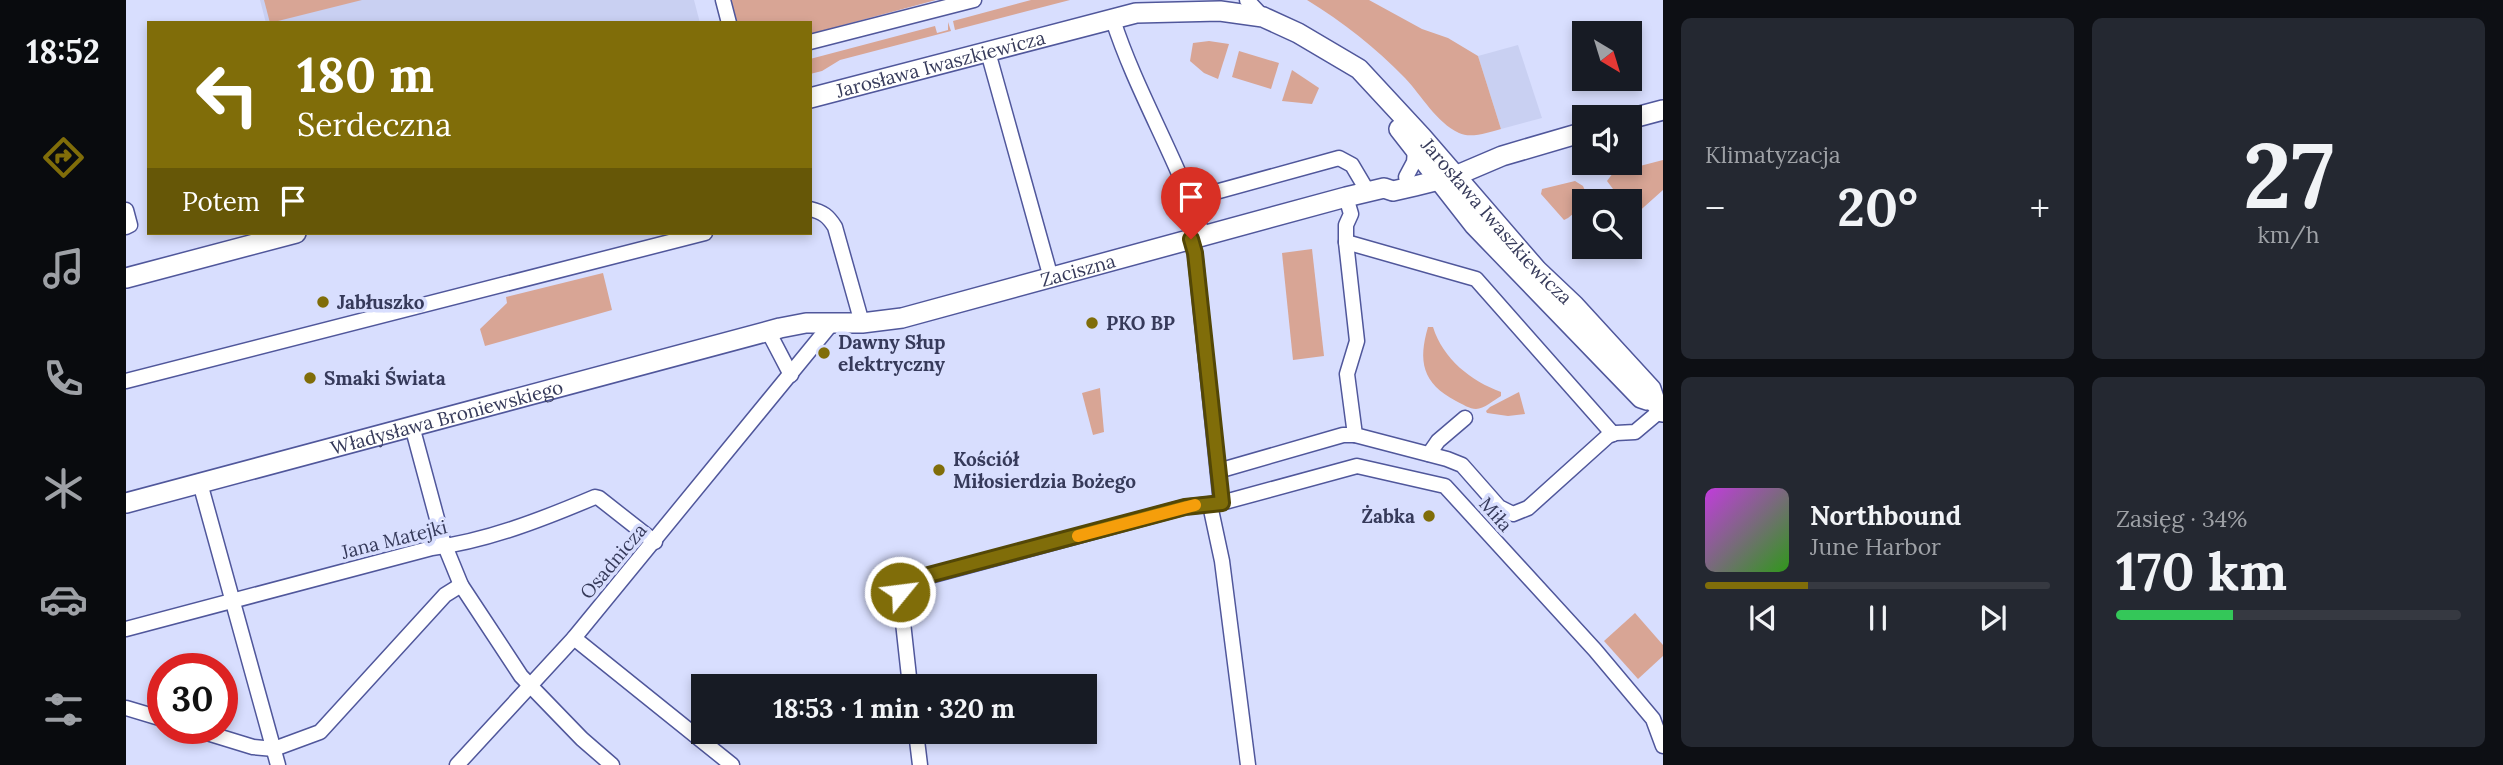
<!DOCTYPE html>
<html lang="pl">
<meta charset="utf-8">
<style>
:root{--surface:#171b24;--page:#242831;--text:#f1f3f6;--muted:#9ea1a6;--line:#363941;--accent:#806d09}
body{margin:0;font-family:Lora,serif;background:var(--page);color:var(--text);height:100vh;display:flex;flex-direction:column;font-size:26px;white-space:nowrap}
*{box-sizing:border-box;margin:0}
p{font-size:23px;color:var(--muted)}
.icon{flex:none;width:38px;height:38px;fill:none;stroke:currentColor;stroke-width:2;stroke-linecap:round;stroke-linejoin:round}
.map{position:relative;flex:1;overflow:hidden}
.panel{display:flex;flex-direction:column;gap:18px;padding:18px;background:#0d0f14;width:840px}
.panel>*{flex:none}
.hud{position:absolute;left:21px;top:21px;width:665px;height:214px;border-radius:0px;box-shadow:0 4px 10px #0003;background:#806d09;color:#fff;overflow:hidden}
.needle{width:46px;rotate:142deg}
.controls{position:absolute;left:1446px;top:21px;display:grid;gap:14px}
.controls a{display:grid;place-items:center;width:70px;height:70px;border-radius:0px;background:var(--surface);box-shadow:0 4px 10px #0003;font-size:35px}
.speed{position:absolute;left:21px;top:653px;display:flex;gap:14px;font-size:35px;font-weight:700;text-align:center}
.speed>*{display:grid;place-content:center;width:91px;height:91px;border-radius:50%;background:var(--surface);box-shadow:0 4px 10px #0003;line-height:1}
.speed .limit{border:10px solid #d22;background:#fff;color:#111}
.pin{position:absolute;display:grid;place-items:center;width:60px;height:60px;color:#fff;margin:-72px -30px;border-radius:50% 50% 50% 0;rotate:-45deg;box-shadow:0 0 7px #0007}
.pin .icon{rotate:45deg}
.me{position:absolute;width:77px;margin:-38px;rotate:61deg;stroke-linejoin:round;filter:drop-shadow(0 0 5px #0008)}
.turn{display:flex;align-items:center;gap:24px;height:147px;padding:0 35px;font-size:32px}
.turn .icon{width:91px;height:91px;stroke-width:2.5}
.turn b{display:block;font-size:49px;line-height:60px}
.then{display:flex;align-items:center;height:66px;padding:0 35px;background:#0003;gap:14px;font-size:26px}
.big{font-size:52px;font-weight:700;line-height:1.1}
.panel .tile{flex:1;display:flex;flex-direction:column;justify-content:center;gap:10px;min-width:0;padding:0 24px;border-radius:10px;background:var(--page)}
.panel .dial{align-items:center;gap:0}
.dial b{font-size:91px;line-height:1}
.song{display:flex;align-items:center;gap:21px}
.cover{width:84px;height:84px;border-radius:10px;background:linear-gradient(135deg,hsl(290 70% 55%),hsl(110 70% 35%))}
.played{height:7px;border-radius:4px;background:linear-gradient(90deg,var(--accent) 30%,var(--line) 30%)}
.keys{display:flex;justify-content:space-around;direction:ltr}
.heat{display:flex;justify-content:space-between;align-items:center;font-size:38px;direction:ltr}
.charge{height:10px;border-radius:5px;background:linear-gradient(90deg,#34c759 34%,var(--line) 0)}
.panel .tiles{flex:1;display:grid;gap:18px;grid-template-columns:repeat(2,1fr)}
.trip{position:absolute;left:565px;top:674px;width:406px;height:70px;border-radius:0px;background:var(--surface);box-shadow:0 4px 10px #0003;font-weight:700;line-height:70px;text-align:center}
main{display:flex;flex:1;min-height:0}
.tab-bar{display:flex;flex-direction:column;width:126px;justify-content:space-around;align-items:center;background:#090b0e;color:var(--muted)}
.tab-bar .icon{width:49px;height:49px}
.tab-bar .active{color:var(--accent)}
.tab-bar b{font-size:32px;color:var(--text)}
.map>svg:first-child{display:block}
.built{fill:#c9d0f2}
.green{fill:#d8a595}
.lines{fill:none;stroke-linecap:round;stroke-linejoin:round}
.street-casing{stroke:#50579b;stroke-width:17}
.secondary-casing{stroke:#50579b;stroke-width:22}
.street{stroke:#fff;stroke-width:14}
.secondary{stroke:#fff;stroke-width:19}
.route-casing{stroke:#534706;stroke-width:18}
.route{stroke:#806d09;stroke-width:12}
.slow{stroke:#f59e0b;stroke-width:12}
.poi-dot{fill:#806d09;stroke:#d8defe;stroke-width:2.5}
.labels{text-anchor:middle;stroke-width:7;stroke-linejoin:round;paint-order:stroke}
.street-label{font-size:19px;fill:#363a5a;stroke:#d8defe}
.poi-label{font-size:19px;font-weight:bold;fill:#363a5a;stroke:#d8defe;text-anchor:start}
</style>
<main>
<nav class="tab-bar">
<b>18:52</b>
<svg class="icon active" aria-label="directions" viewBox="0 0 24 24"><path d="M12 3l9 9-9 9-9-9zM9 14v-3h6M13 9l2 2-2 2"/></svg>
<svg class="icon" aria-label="music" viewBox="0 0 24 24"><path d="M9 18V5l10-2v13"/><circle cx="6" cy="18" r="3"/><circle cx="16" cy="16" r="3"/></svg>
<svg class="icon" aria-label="phone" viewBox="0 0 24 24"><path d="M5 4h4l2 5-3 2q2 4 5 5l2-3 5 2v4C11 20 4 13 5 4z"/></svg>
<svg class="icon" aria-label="climate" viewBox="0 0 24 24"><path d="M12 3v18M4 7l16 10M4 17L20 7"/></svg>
<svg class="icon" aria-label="car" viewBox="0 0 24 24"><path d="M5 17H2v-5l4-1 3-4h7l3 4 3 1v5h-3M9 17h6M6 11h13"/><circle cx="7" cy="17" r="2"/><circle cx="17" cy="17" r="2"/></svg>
<svg class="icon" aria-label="filters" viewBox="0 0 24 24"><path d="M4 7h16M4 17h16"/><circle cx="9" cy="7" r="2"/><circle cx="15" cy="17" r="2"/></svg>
</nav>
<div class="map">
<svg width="1537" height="765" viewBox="0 0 1537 765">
<rect width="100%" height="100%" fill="#d8defe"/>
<g class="built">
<path d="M134,0H568L574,23H140Z"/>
<path d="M1392,45L1416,118L1375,129L1352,56Z"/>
</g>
<g class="green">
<path d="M138,0H236L144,23Z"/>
<path d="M605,0H810L684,34V23H611Z"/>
<path d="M905,0H944L829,30L827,21Z"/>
<path d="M1181,0H1243L1296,29L1322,38L1352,56L1375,129C1363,132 1345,139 1333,133C1310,122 1296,96 1279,78C1250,48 1217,22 1181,0Z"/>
<path d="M822,22L825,31L714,60L696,71L684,74V59L809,26L811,33L822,30Z"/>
<path d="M1083,41L1103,44L1092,79L1078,73L1064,61L1067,43Z"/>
<path d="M1113,51L1153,63L1145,89L1106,77Z"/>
<path d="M1166,70L1193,88L1186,104L1156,101Z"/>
<path d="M1537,160V190L1509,215H1504L1503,201H1492L1484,192L1487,189L1481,181L1487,173Z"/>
<path d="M1449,181L1457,186L1463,200L1458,201V205L1442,218L1438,220L1415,194L1416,189Z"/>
<path d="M1186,249L1198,356L1167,360L1156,253Z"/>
<path d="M477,273L486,310L359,346L354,329L381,303L380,297Z"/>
<path d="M1302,327H1307C1317,359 1345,381 1375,392V396C1368,400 1358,409 1350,409C1344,409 1336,404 1330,401C1296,383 1292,361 1302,327Z"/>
<path d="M974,388L978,432L967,435L956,393Z"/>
<path d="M1393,392L1399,414L1382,416L1361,413L1360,411L1364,407Z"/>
<path d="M1509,613L1537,645V656L1512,679L1478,641Z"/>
</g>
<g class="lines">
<g class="street-casing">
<g id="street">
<path d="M597,0L603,23"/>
<path d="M1121,0L1137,17"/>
<path d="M987,20C1011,94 1053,161 1077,236"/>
<path d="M684,42L848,0"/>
<path d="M862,52L925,278"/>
<path d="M1280,177L1288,162L1289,150"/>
<path d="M1220,197L1225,214L1220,225V242L1231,341L1221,374L1229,435L1321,459L1336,465L1373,507L1387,514L1402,508L1482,436L1490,433L1509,432L1535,410"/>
<path d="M1064,199L1213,158L1226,165L1242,192"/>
<path d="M684,209C697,212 702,216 709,227L736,323"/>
<path d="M0,210L4,225L0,227"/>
<path d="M1065,239L1069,253L1095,503"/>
<path d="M1220,242L1350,279L1487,434"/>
<path d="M642,331L665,375"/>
<path d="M0,381L579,233"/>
<path d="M286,426L317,541L335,585L395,676L456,739L486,765"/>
<path d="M1303,454L1312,441L1339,418"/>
<path d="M1092,471L1217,435H1229"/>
<path d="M74,483L152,765"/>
<path d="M1084,505L1096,561L1122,765"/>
<path d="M0,629L306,548C361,541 417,519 469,497L473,498L529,542"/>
<path d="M448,638L606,765"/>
<path d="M784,686L774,595L775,588L785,581L1059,507L1095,503L1231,466L1319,486L1469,650L1527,719L1537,746"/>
<path d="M0,708L37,719"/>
<path d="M65,728L127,747L148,749L194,732L319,595L335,585"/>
<path d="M790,732L794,765"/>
<path d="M331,765L448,638L706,323"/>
</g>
</g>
<g class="secondary-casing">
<g id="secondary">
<path id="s1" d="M684,98L1010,13L1094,11L1137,17L1172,33L1233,69L1296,137L1411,270L1448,305L1525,389L1530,404L1537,412"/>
<path d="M1503,119L1537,110"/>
<path d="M1273,129L1348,225L1515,398L1521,400"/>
<path d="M0,278L170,233"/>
<path id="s2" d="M0,503L654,328L680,323H736L776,318L1220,197L1258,188L1267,191L1289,186L1329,176L1376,156L1458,132"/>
</g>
</g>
<use href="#street" class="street"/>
<use href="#secondary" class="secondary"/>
</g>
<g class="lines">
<g class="route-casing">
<path id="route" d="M774,592L779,584L799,576L1059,507L1096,503L1069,253L1065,239"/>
</g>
<use href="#route" class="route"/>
<path class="slow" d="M952,536L1069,505"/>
</g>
<g class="poi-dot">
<circle cx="197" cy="302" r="7"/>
<circle cx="966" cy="323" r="7"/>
<circle cx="698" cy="353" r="7"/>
<circle cx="184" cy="378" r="7"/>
<circle cx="813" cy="470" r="7"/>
<circle cx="1303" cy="516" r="7"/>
</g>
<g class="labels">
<g class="street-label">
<text dy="7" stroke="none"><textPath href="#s1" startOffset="135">Jarosława Iwaszkiewicza</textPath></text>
<text dy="7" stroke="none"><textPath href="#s1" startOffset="779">Jarosława Iwaszkiewicza</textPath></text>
<text dy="7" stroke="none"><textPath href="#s2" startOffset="982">Zaciszna</textPath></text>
<text dy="7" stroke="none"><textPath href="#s2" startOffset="332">Władysława Broniewskiego</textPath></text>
<text transform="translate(1370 514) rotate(48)" y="7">Miła</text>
<text transform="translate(268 539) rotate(-14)" y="7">Jana Matejki</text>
<text transform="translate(487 561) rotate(-50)" y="7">Osadnicza</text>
</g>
<g class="poi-label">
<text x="211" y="309">Jabłuszko</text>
<text x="980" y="330">PKO BP</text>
<text x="712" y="349">Dawny Słup<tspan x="712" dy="22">elektryczny</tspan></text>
<text x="198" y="385">Smaki Świata</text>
<text x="827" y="466">Kościół<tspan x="827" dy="22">Miłosierdzia Bożego</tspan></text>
<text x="1289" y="523" text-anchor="end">Żabka</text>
</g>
</g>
</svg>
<div class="controls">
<a><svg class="needle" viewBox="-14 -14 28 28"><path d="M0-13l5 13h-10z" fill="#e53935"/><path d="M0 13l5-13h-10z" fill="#9ea1a6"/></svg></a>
<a><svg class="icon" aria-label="sound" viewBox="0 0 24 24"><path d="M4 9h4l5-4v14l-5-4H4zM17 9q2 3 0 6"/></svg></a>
<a><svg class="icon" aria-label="search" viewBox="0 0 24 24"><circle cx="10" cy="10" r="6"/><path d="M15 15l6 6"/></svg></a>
</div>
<div class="speed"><div class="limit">30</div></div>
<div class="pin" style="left:1065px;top:239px;background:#d93025"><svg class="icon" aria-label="arrive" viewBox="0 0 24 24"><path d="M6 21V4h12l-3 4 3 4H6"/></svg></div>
<svg class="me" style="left:774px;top:592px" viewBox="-20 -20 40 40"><circle r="17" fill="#806d09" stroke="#fff" stroke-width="3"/><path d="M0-11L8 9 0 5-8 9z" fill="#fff"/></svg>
<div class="trip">18:53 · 1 min · 320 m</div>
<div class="hud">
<div class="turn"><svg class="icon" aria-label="left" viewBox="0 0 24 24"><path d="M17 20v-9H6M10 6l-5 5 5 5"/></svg><div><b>180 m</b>Serdeczna</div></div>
<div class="then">Potem<svg class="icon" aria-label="arrive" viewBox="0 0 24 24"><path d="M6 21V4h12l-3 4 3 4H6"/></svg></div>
</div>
</div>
<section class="panel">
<div class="tiles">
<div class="tile"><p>Klimatyzacja</p>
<div class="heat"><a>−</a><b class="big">20°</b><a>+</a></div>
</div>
<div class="tile dial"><b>27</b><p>km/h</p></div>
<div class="tile">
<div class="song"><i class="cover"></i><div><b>Northbound</b><p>June Harbor</p></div></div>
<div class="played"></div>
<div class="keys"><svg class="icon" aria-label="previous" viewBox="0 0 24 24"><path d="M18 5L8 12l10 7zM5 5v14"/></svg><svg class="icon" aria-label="pause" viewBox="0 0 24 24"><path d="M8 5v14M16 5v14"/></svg><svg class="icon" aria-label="next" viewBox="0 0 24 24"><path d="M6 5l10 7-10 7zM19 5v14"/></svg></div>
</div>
<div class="tile"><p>Zasięg · 34%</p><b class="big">170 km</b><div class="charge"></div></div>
</div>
</section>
</main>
